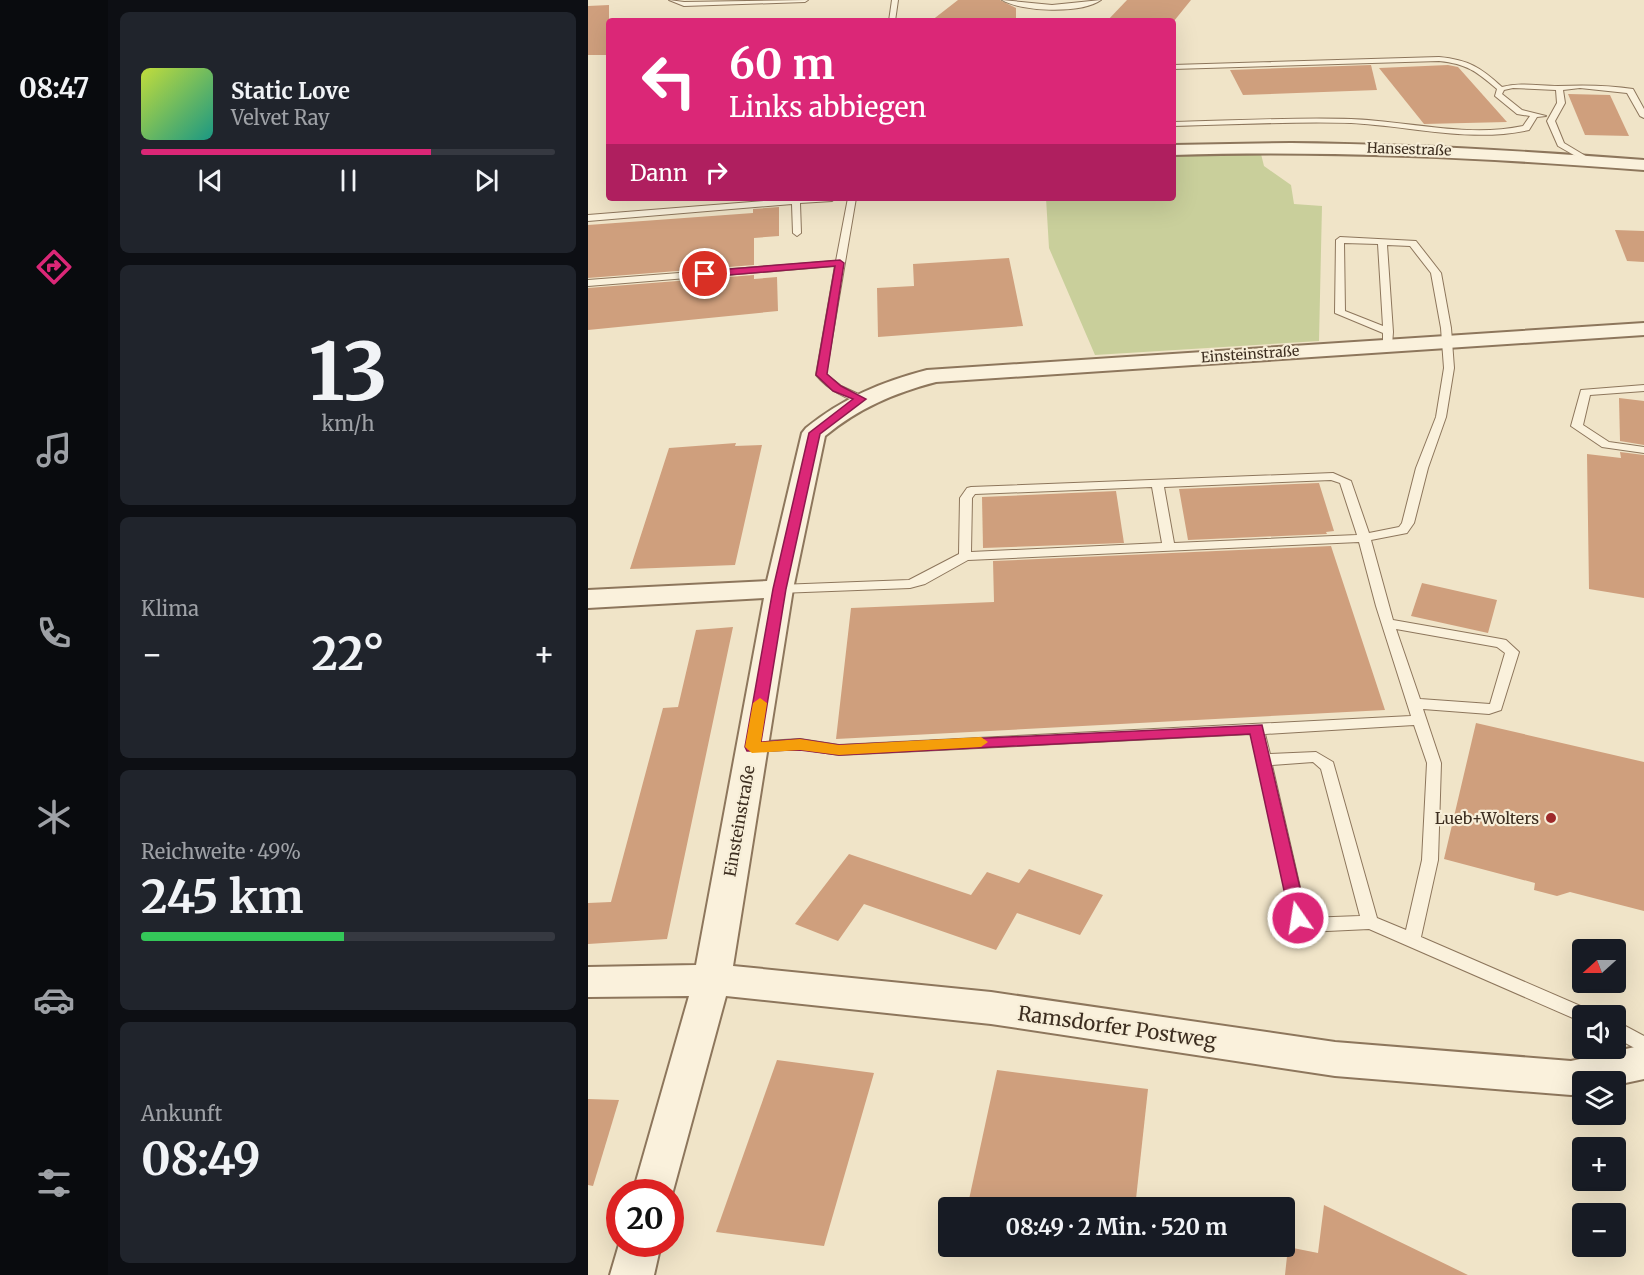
<!DOCTYPE html>
<html lang="de">
<meta charset="utf-8">
<style>
:root{--surface:#171b24;--page:#20242c;--text:#f1f3f6;--muted:#9ea1a6;--line:#363941;--accent:#db2777}
body{margin:0;font-family:Merriweather,serif;background:var(--page);color:var(--text);height:100vh;display:flex;flex-direction:column;font-size:22px;white-space:nowrap}
*{box-sizing:border-box;margin:0}
p{font-size:20px;color:var(--muted)}
.icon{flex:none;width:33px;height:33px;fill:none;stroke:currentColor;stroke-width:2;stroke-linecap:round;stroke-linejoin:round}
.map{position:relative;flex:1;overflow:hidden}
.details{display:flex;flex-direction:column;gap:12px;padding:12px;background:#0d0f14;width:480px}
.details>*{flex:none}
.guide{position:absolute;left:18px;top:18px;width:570px;height:183px;border-radius:6px;box-shadow:0 6px 24px #0002;background:#db2777;color:#fff;overflow:hidden}
.needle{width:39px;rotate:249deg}
.fabs{position:absolute;left:984px;top:939px;display:grid;gap:12px}
.fabs a{display:grid;place-items:center;width:54px;height:54px;border-radius:6px;background:var(--surface);box-shadow:0 6px 24px #0002;font-size:30px}
.speed{position:absolute;left:18px;top:1179px;display:flex;gap:12px;font-size:30px;font-weight:700;text-align:center}
.speed>*{display:grid;place-content:center;width:78px;height:78px;border-radius:50%;background:var(--surface);box-shadow:0 6px 24px #0002;line-height:1}
.speed .limit{border:9px solid #d22;background:#fff;color:#111}
.pin{position:absolute;display:grid;place-items:center;width:51px;height:51px;color:#fff;margin:-26px;border:3px solid #fff;border-radius:50%;box-shadow:0 2px 6px #0007}
.me{position:absolute;width:66px;margin:-33px;rotate:347deg;stroke-linejoin:round;filter:drop-shadow(0 0 4px #0008)}
.turn{display:flex;align-items:center;gap:21px;height:126px;padding:0 24px;font-size:27px}
.turn .icon{width:78px;height:78px;stroke-width:2.5}
.turn b{display:block;font-size:42px;line-height:51px}
.then{display:flex;align-items:center;height:57px;padding:0 24px;background:#0003;gap:12px;font-size:22px}
.big{font-size:45px;font-weight:700;line-height:1.1}
.details .tile{flex:1;display:flex;flex-direction:column;justify-content:center;gap:9px;min-width:0;padding:0 21px;border-radius:9px;background:var(--page)}
.details .dial{align-items:center;gap:0}
.dial b{font-size:78px;line-height:1}
.song{display:flex;align-items:center;gap:18px}
.cover{width:72px;height:72px;border-radius:9px;background:linear-gradient(135deg,hsl(70 70% 55%),hsl(170 70% 35%))}
.played{height:6px;border-radius:3px;background:linear-gradient(90deg,var(--accent) 70%,var(--line) 70%)}
.keys{display:flex;justify-content:space-around;direction:ltr}
.heat{display:flex;justify-content:space-between;align-items:center;font-size:33px;direction:ltr}
.charge{height:9px;border-radius:4px;background:linear-gradient(90deg,#34c759 49%,var(--line) 0)}
.trip{position:absolute;left:350px;top:1197px;width:357px;height:60px;border-radius:6px;background:var(--surface);box-shadow:0 6px 24px #0002;font-weight:700;line-height:60px;text-align:center}
main{display:flex;flex:1;min-height:0}
.tab-bar{display:flex;flex-direction:column;width:108px;justify-content:space-around;align-items:center;background:#090b0e;color:var(--muted)}
.tab-bar .icon{width:42px;height:42px}
.tab-bar .current{color:var(--accent)}
.tab-bar b{font-size:27px;color:var(--text)}
.map>svg:first-child{display:block}
.green{fill:#c9cf9b}
.building{fill:#cf9f7d}
.lines{fill:none;stroke-linecap:round;stroke-linejoin:round}
.lane-casing{stroke:#8d765c;stroke-width:2}
.street-casing{stroke:#8d765c;stroke-width:4}
.lane{fill:#faf1dc;fill-rule:evenodd}
.street{fill:#faf1dc;fill-rule:evenodd}
.route{fill:#db2777;stroke:#8e194d;stroke-width:1.5}
.slow{fill:#f59e0b}
.poi-dot{fill:#9e2a2b;stroke:#f7eed8;stroke-width:2}
.labels{text-anchor:middle;stroke-width:4.5;stroke-linejoin:round;paint-order:stroke}
.far-street-label{font-size:14px;fill:#3d2e20;stroke:#f7eed8}
.poi-label{font-size:16px;fill:#3d2e20;stroke:#f7eed8;text-anchor:end}
.street-label{font-size:16px;fill:#3d2e20;stroke:#f7eed8}
.near-street-label{font-size:20px;fill:#3d2e20;stroke:#f7eed8}
</style>
<main>
<nav class="tab-bar">
<b>08:47</b>
<svg class="icon current" aria-label="directions" viewBox="0 0 24 24"><path d="M12 3l9 9-9 9-9-9zM9 14v-3h6M13 9l2 2-2 2"/></svg>
<svg class="icon" aria-label="music" viewBox="0 0 24 24"><path d="M9 18V5l10-2v13"/><circle cx="6" cy="18" r="3"/><circle cx="16" cy="16" r="3"/></svg>
<svg class="icon" aria-label="phone" viewBox="0 0 24 24"><path d="M5 4h4l2 5-3 2q2 4 5 5l2-3 5 2v4C11 20 4 13 5 4z"/></svg>
<svg class="icon" aria-label="climate" viewBox="0 0 24 24"><path d="M12 3v18M4 7l16 10M4 17L20 7"/></svg>
<svg class="icon" aria-label="car" viewBox="0 0 24 24"><path d="M5 17H2v-5l4-1 3-4h7l3 4 3 1v5h-3M9 17h6M6 11h13"/><circle cx="7" cy="17" r="2"/><circle cx="17" cy="17" r="2"/></svg>
<svg class="icon" aria-label="filters" viewBox="0 0 24 24"><path d="M4 7h16M4 17h16"/><circle cx="9" cy="7" r="2"/><circle cx="15" cy="17" r="2"/></svg>
</nav>
<section class="details">
<div class="tile">
<div class="song"><i class="cover"></i><div><b>Static Love</b><p>Velvet Ray</p></div></div>
<div class="played"></div>
<div class="keys"><svg class="icon" aria-label="previous" viewBox="0 0 24 24"><path d="M18 5L8 12l10 7zM5 5v14"/></svg><svg class="icon" aria-label="pause" viewBox="0 0 24 24"><path d="M8 5v14M16 5v14"/></svg><svg class="icon" aria-label="next" viewBox="0 0 24 24"><path d="M6 5l10 7-10 7zM19 5v14"/></svg></div>
</div>
<div class="tile dial"><b>13</b><p>km/h</p></div>
<div class="tile"><p>Klima</p>
<div class="heat"><a>−</a><b class="big">22°</b><a>+</a></div>
</div>
<div class="tile"><p>Reichweite · 49%</p><b class="big">245 km</b><div class="charge"></div></div>
<div class="tile"><p>Ankunft</p><b class="big">08:49</b></div>
</section>
<div class="map">
<svg width="1056" height="1275" viewBox="0 0 1056 1275">
<rect width="100%" height="100%" fill="#f0e4c8"/>
<path class="green" d="M672,150L676,166L703,185L706,204L734,206L731,341L507,355L461,248L458,198H585V154Z"/>
<g class="building">
<path d="M370,0H412L428,8V21H343Z"/>
<path d="M539,0H603L586,21H519Z"/>
<path d="M21,5V55H0V6Z"/>
<path d="M783,65L789,90L655,95L642,70Z"/>
<path d="M860,65L870,67L919,122L836,124L791,68Z"/>
<path d="M980,94L1022,95L1041,136L997,135Z"/>
<path d="M191,207V236L166,238V265L0,278V225L165,213V209Z"/>
<path d="M1027,230L1056,231V262L1039,261Z"/>
<path d="M421,258L435,326L290,337L289,288L326,286L325,264Z"/>
<path d="M166,275V279L189,277L190,311L0,330V288Z"/>
<path d="M1031,398L1056,401V445L1032,441Z"/>
<path d="M148,443L147,446L174,445L147,565L42,569L81,448Z"/>
<path d="M1032,452L1056,455V598L1001,589L999,454L1033,458Z"/>
<path d="M731,483L746,531L738,532L739,534L600,540L591,489Z"/>
<path d="M528,491L536,543L395,548L394,497Z"/>
<path d="M743,546L797,710L248,739L263,608L406,602L405,561Z"/>
<path d="M834,583L909,600L900,633L823,616Z"/>
<path d="M145,627L79,939L0,944V903L23,902L75,708L90,707L108,630Z"/>
<path d="M888,723L1056,762V911L982,892L969,896L946,890L947,883L856,859Z"/>
<path d="M261,854L383,895L399,872L431,883L441,869L515,895L492,935L429,913L408,950L276,904L250,941L207,924Z"/>
<path d="M189,1060L286,1073L236,1246L128,1232Z"/>
<path d="M409,1070L560,1089L547,1208H402L380,1204Z"/>
<path d="M0,1099L31,1100L5,1186L0,1185Z"/>
<path d="M736,1205L880,1275H697L700,1247L730,1253Z"/>
</g>
<g class="lines">
<g class="lane-casing">
<g id="lane">
<path d="M81,0L96,2L220,0L217,2L96,6Z"/>
<path d="M304,0H310L307,21H301Z"/>
<path d="M414,0L464,5L513,0C494,14 434,12 414,0Z"/>
<path d="M851,57C881,60 892,67 914,87C933,82 951,86 970,86C995,85 1020,85 1045,89L1056,109V118L1052,116L1039,93L992,88L975,90L977,103L967,121L976,143L1001,158L1002,160L998,162L970,146L959,121L969,103L968,90L925,88L916,90L914,94L934,110L958,116L949,117L941,130C881,143 823,126 763,123C704,121 644,125 585,126V122C644,121 704,117 763,119C821,121 878,138 935,126L942,116L929,114L907,96L909,89C888,71 879,64 851,61L585,69V65Z"/>
<path d="M213,198H248L244,201L212,203L213,233L209,236L205,233L204,204L0,221V215Z"/>
<path d="M260,198H268L238,374L253,386L277,397V401C260,403 238,387 228,375L247,266L0,286V280L248,261Z"/>
<path d="M752,237L828,241L853,273L863,328L866,368L858,417L840,468L826,523L819,533L783,540L805,620L913,639L918,640L931,652L913,710L901,714L835,709L853,763L850,860L833,937L1004,1011L1007,1016H994V1022L781,929L718,932L706,928L663,734L251,755L212,749L164,752L159,751L157,747L159,743L164,742L212,739L251,745L823,716L788,606L771,542L380,560L337,584L322,588L191,593L185,589L191,585L321,580L371,554L372,498L379,488L383,487L745,473L763,481L781,533L811,527L814,523L828,468L848,417L856,368L853,328L843,273L822,246L799,245L805,332L804,345L799,348L795,347V333L747,313L748,240ZM756,243L790,244L795,326L757,311ZM743,480L752,483L769,535L586,543L576,487ZM564,487L574,543L383,552L384,498L387,494ZM808,629L909,647L917,653L902,704L832,699ZM826,725L839,763L834,860L818,930L789,918L745,762L728,752L682,754L677,734ZM725,762L733,769L772,916L719,918L684,765Z"/>
<path d="M1056,385V391L1002,395L995,425L1021,442L1056,447V453L1014,447L983,426L993,390Z"/>
<path d="M1028,1021L1056,1036V1053L1028,1038Z"/>
</g>
</g>
<g class="street-casing">
<g id="street">
<path d="M703,143C821,144 938,151 1056,160V170C899,158 743,150 585,155V145Z"/>
<path d="M1056,323V335L348,382C306,393 271,408 237,436L205,589L145,966L403,992L747,1042L983,1061L1056,1045V1079L1028,1085V1082H994V1093L983,1095L747,1076L403,1024L138,996L82,1202V1192H45L101,996L0,997V967L108,965L176,598L0,608V590L179,581L214,433L218,428C255,398 293,382 339,370Z"/>
<path d="M32,1241V1244H73L66,1275H22Z"/>
</g>
</g>
<use href="#lane" class="lane"/>
<use href="#street" class="street"/>
</g>
<path class="route" d="M252,260L256,263L239,374L253,386L278,399L232,434L198,589L173,742L212,739L251,745L674,725L719,918L716,922H704L702,918L662,734L251,755L212,750L159,751L157,747L185,589L221,433L265,399L245,391L228,375L247,266L117,277L112,274L117,271Z"/>
<path class="slow" d="M172,698L179,703L173,742L212,739L251,745L393,737L400,742L393,747L251,755L212,750L164,753L157,747L165,703Z"/>
<circle class="poi-dot" cx="963" cy="818" r="6"/>
<g class="labels">
<g class="far-street-label">
<text transform="translate(821 149) rotate(2)" y="5">Hansestraße</text>
<text transform="translate(662 354) rotate(-4)" y="5">Einsteinstraße</text>
</g>
<g class="poi-label">
<text x="951" y="824">Lueb+Wolters</text>
</g>
<g class="street-label">
<text transform="translate(151 821) rotate(-80)" y="6">Einsteinstraße</text>
</g>
<g class="near-street-label">
<text transform="translate(529 1027) rotate(8)" y="7">Ramsdorfer Postweg</text>
</g>
</g>
</svg>
<div class="fabs">
<a><svg class="needle" viewBox="-14 -14 28 28"><path d="M0-13l5 13h-10z" fill="#e53935"/><path d="M0 13l5-13h-10z" fill="#9ea1a6"/></svg></a>
<a><svg class="icon" aria-label="sound" viewBox="0 0 24 24"><path d="M4 9h4l5-4v14l-5-4H4zM17 9q2 3 0 6"/></svg></a>
<a><svg class="icon" aria-label="layers" viewBox="0 0 24 24"><path d="M12 4l9 5-9 5-9-5zM3 14l9 5 9-5"/></svg></a>
<a>+</a>
<a>−</a>
</div>
<div class="speed"><div class="limit">20</div></div>
<div class="pin" style="left:117px;top:274px;background:#d93025"><svg class="icon" aria-label="arrive" viewBox="0 0 24 24"><path d="M6 21V4h12l-3 4 3 4H6"/></svg></div>
<svg class="me" style="left:710px;top:918px" viewBox="-20 -20 40 40"><circle r="17" fill="#db2777" stroke="#fff" stroke-width="3"/><path d="M0-11L8 9 0 5-8 9z" fill="#fff"/></svg>
<div class="trip">08:49 · 2 Min. · 520 m</div>
<div class="guide">
<div class="turn"><svg class="icon" aria-label="left" viewBox="0 0 24 24"><path d="M17 20v-9H6M10 6l-5 5 5 5"/></svg><div><b>60 m</b>Links abbiegen</div></div>
<div class="then">Dann<svg class="icon" aria-label="right" viewBox="0 0 24 24"><path d="M7 20v-9h11M14 6l5 5-5 5"/></svg></div>
</div>
</div>
</main>
